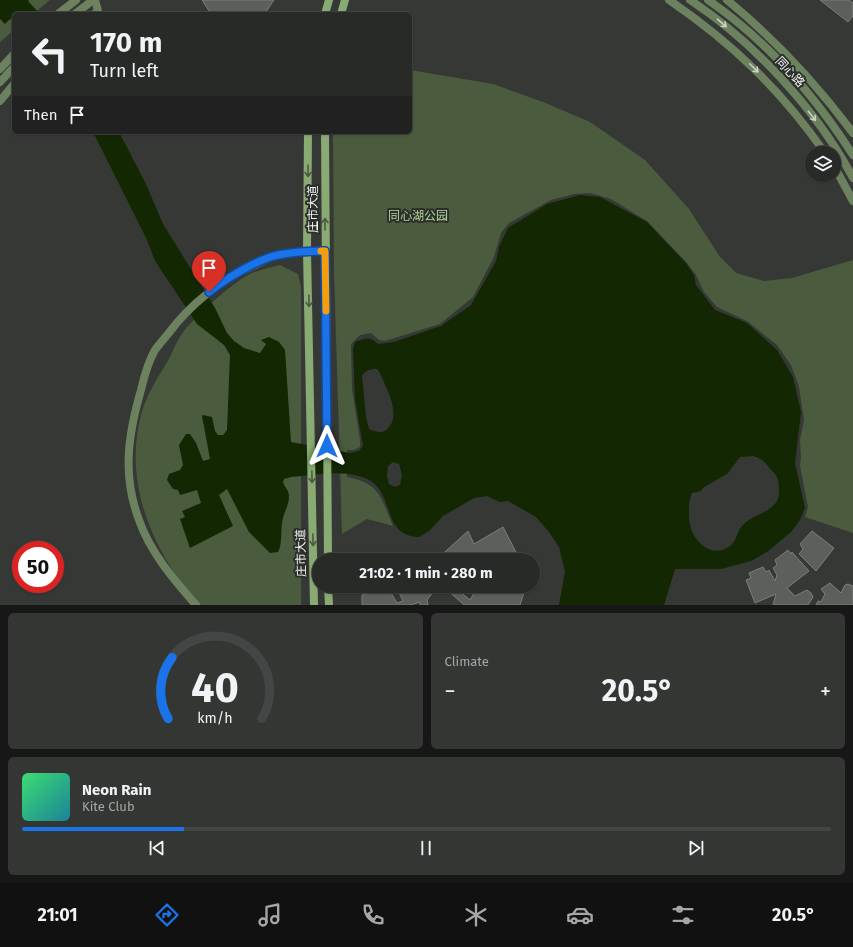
<!DOCTYPE html>
<meta charset="utf-8">
<style>
:root{--surface:#282a28;--page:#343634;--text:#f1f3f6;--muted:#a5a7a8;--line:#444645;--accent:#1a73e8}
body{margin:0;font-family:"Fira Sans","Noto Sans SC",sans-serif;background:var(--page);color:var(--text);height:100vh;display:flex;flex-direction:column;font-size:15px;white-space:nowrap}
*{box-sizing:border-box;margin:0}
p{font-size:13px;color:var(--muted)}
.icon{flex:none;width:22px;height:22px;fill:none;stroke:currentColor;stroke-width:2;stroke-linecap:round;stroke-linejoin:round}
.map{position:relative;height:605px;overflow:hidden}
.details{display:flex;flex-direction:column;gap:8px;padding:8px;background:#161716;flex:1}
.details>*{flex:none}
.hud{position:absolute;left:12px;top:12px;width:400px;height:122px;border-radius:6px;box-shadow:0 1px 3px #0004,0 0 0 1px var(--line);background:#282a28;color:var(--text);overflow:hidden}
.buttons{position:absolute;left:805px;top:146px;display:grid;gap:8px}
.buttons a{display:grid;place-items:center;width:36px;height:36px;border-radius:50%;background:var(--surface);box-shadow:0 1px 3px #0004,0 0 0 1px var(--line);font-size:20px}
.speed{position:absolute;left:12px;top:541px;display:flex;gap:8px;font-size:20px;font-weight:700;text-align:center}
.speed>*{display:grid;place-content:center;width:52px;height:52px;border-radius:50%;background:var(--surface);box-shadow:0 1px 3px #0004,0 0 0 1px var(--line);line-height:1}
.speed .limit{border:6px solid #d22;background:#fff;color:#111}
.pin{position:absolute;display:grid;place-items:center;width:34px;height:34px;color:#fff;margin:-41px -17px;border-radius:50% 50% 50% 0;rotate:-45deg;box-shadow:0 0 4px #0007}
.pin .icon{rotate:45deg}
.me{position:absolute;width:44px;margin:-22px;rotate:0deg;stroke-linejoin:round;filter:drop-shadow(0 0 3px #0008)}
.turn{display:flex;align-items:center;gap:14px;height:84px;padding:0 12px;font-size:18px}
.turn .icon{width:52px;height:52px;stroke-width:2.5}
.turn b{display:block;font-size:28px;line-height:34px}
.then{display:flex;align-items:center;height:38px;padding:0 12px;background:#0003;gap:8px;font-size:15px}
.big{font-size:30px;font-weight:700;line-height:1.1}
.details .card{flex:1;display:flex;flex-direction:column;justify-content:center;gap:6px;min-width:0;padding:0 14px;border-radius:6px;background:var(--page)}
.details .dial{align-items:center;gap:0}
.dial svg{height:104px;overflow:visible;fill:none;stroke:var(--line);stroke-width:7;stroke-linecap:round;text-anchor:middle}
.dial text{fill:var(--text);stroke:none}
.song{display:flex;align-items:center;gap:12px}
.cover{width:48px;height:48px;border-radius:6px;background:linear-gradient(135deg,hsl(140 70% 55%),hsl(190 70% 35%))}
.played{height:4px;border-radius:2px;background:linear-gradient(90deg,var(--accent) 20%,var(--line) 20%)}
.keys{display:flex;justify-content:space-around;direction:ltr}
.heat{display:flex;justify-content:space-between;align-items:center;font-size:22px;direction:ltr}
.details .tiles{flex:1;display:grid;gap:8px;grid-template-columns:1fr 1fr}
.card:last-child{grid-column:span 2}
.trip{position:absolute;left:312px;top:553px;width:228px;height:40px;border-radius:20px;background:var(--surface);box-shadow:0 1px 3px #0004,0 0 0 1px var(--line);font-weight:700;line-height:40px;text-align:center}
.dock{display:flex;height:64px;justify-content:space-around;align-items:center;background:#101110;color:var(--muted)}
.dock .icon{width:28px;height:28px}
.dock .current{color:var(--accent)}
.dock b{font-size:18px;color:var(--text)}
.map>svg:first-child{display:block}
.green{fill:#4a5c3d}
.water{fill:#132702;fill-rule:evenodd}
.building{fill:#5d5f5c;stroke:#7c7e7a}
.lines{fill:none;stroke-linecap:round;stroke-linejoin:round}
.minor{stroke:#6c815e;stroke-width:8}
.tertiary{stroke:#6c815e;stroke-width:8}
.secondary{stroke:#89aa73;stroke-width:8}
.oneway{stroke:#cad2c6}
.oneway2{stroke:#4d5944}
.route-casing{stroke:#114b97;stroke-width:10}
.route{stroke:#1a73e8;stroke-width:7}
.slow{stroke:#f59e0b;stroke-width:7}
.labels{text-anchor:middle;stroke-width:4;stroke-linejoin:round;paint-order:stroke}
.street-label{font-size:12px;fill:#f3f4f2;stroke:#2c2e2b}
.park-label{font-size:12px;fill:#b1d897;stroke:#2c2e2b}
</style>
<div class="map">
<svg width="853" height="605" viewBox="0 0 853 605">
<rect width="100%" height="100%" fill="#363835"/>
<g class="green">
<path d="M0,0H50L33,14H14V30L0,42Z"/>
<path d="M410,70L493,84L543,102L590,122L645,160L689,209L720,257L736,273L764,281L792,278L853,260V533L805,517L808,507L800,466L801,457L800,440L804,420L799,387L791,365L777,345L747,321L717,307L704,292L696,275L687,263L647,221L611,199L590,193L574,194L551,200L509,223L501,233L494,257L473,297L440,324L385,341L379,340L371,333L360,335L351,344L352,389L360,440V447L354,450H347V477C380,483 381,498 393,526L367,519L342,534L334,271L333,132H410Z"/>
<path d="M280,265L298,274L301,287V605H199C152,551 122,482 142,411C148,392 160,374 170,357C174,349 178,338 184,331C197,315 231,284 248,275C257,270 270,268 280,265Z"/>
</g>
<g class="water">
<path d="M0,0H29L28,1L40,14H14V23L10,19L5,24L0,19Z"/>
<path d="M93,132H119L146,184L163,224L215,308L227,333L234,341L244,348L260,353L266,344L261,340L269,337L279,342L285,350L291,442L350,453L359,451L363,446L355,399L353,349L355,342C365,338 370,336 378,344L394,342L441,326L471,305L496,261L499,247L508,228L547,204L580,195L600,197L647,222L686,263L694,275L696,285L715,310L747,323L777,350L793,377L801,412L795,463L805,508L800,520L791,532L767,552L751,561L721,569H675L664,605H559L565,572L559,547L549,532L536,517L508,501L500,502L487,496L474,498L443,516L429,531L419,537C380,536 396,490 365,478C342,469 314,475 291,477L284,479L283,482C285,488 289,490 289,496C289,505 285,510 283,518C280,529 283,543 278,552L270,553L249,532L227,489L219,495L233,526L190,548L180,519L185,517L182,511L201,503L197,490L180,495L178,490L173,489L167,480L169,474L180,470L183,465L179,445L186,434H190L196,443L203,461L210,459L202,416L203,415L212,417L215,431L218,435H223L227,430L230,355L224,345L197,324L155,261L147,240ZM377,369L380,373C386,388 401,413 389,427C383,435 377,432 369,429L366,417L362,376C365,370 371,369 377,369ZM753,456C766,460 765,464 774,473C778,477 779,483 779,489C781,512 755,512 743,525C737,530 737,541 730,546C714,558 696,545 691,528C688,520 688,499 692,493L701,491L704,487L727,474L740,457ZM393,462L399,464L402,475L400,485L395,487L389,484L387,476L388,466Z"/>
</g>
<g class="building">
<path d="M202,0H274L265,13L271,14H211Z"/>
<path d="M820,0H849L853,3V16L848,22Z"/>
<path d="M503,527L520,560H436L468,531L474,544Z"/>
<path d="M812,531L834,548L816,571L799,554L803,549L800,544Z"/>
<path d="M788,550L791,554L792,552L809,571L787,588L795,596L807,590L811,593L813,597L808,605H773L776,594L755,603L746,580L751,578L749,573L763,567L766,572L769,570L775,581L777,575L773,568L777,565L775,560Z"/>
<path d="M830,583L841,593L845,585L848,584L853,586V605H816L818,601L821,602L825,594L821,589Z"/>
<path d="M396,586H438L427,600L428,605H420V602L411,605H362V595L388,588L397,603L403,601Z"/>
<path d="M443,586H453L470,600L478,586H526L520,605H464Z"/>
</g>
<g class="lines">
<path class="minor" d="M196,605C174,580 150,552 139,520C122,475 128,435 141,390C144,377 148,362 155,350C159,344 164,339 168,334C192,302 221,280 257,264C263,261 270,257 277,255C292,251 309,251 325,251"/>
<g class="tertiary">
<path d="M669,0C732,43 781,90 825,153"/>
<path d="M690,0C754,42 817,110 853,178"/>
<path d="M708,0C766,40 815,96 853,155"/>
<path d="M727,0C776,40 815,82 853,133"/>
<path d="M58,14L76,0"/>
<path d="M75,14L93,0"/>
<path d="M94,14L98,11L95,0"/>
<path d="M0,69L14,54"/>
<path d="M0,82L14,67"/>
<path d="M0,101L14,84"/>
<path d="M834,166L853,201"/>
</g>
<g class="secondary">
<path d="M325,14L329,0"/>
<path d="M341,14L345,0"/>
<path d="M308,132L307,251L314,605"/>
<path d="M325,132L328,560"/>
<path d="M328,586L329,605"/>
</g>
</g>
<defs><path id="oneway-shaft" d="M-6 0H5M1.5-3L5.5 0L1.5 3" fill="none" stroke-width="1.6" stroke-linecap="round" stroke-linejoin="round"/></defs>
<g class="oneway">
<use href="#oneway-shaft" transform="translate(722 23) rotate(41)"/>
<use href="#oneway-shaft" transform="translate(754 68) rotate(45)"/>
<use href="#oneway-shaft" transform="translate(812 116) rotate(52)"/>
</g>
<g class="oneway2">
<use href="#oneway-shaft" transform="translate(308 171) rotate(90)"/>
<use href="#oneway-shaft" transform="translate(325 224) rotate(-90)"/>
<use href="#oneway-shaft" transform="translate(309 301) rotate(89)"/>
<use href="#oneway-shaft" transform="translate(312 477) rotate(89)"/>
<use href="#oneway-shaft" transform="translate(313 540) rotate(89)"/>
</g>
<g class="lines">
<g class="route-casing">
<path id="route" d="M209,292C225,279 258,259 278,255C293,252 309,251 325,251L327,446"/>
</g>
<use href="#route" class="route"/>
<path class="slow" d="M321,251H325L326,311"/>
</g>
<g class="labels">
<g class="street-label">
<text transform="translate(790 72) rotate(47)" y="4">同心路</text>
<text transform="translate(313 209) rotate(-90)" y="4">庄市大道</text>
<text transform="translate(301 553) rotate(-91)" y="4">庄市大道</text>
</g>
<g class="park-label">
<text x="418" y="220">同心湖公园</text>
</g>
</g>
</svg>
<div class="buttons">
<a><svg class="icon" aria-label="layers" viewBox="0 0 24 24"><path d="M12 4l9 5-9 5-9-5zM3 14l9 5 9-5"/></svg></a>
</div>
<div class="speed"><div class="limit">50</div></div>
<div class="pin" style="left:209px;top:292px;background:#d93025"><svg class="icon" aria-label="arrive" viewBox="0 0 24 24"><path d="M6 21V4h12l-3 4 3 4H6"/></svg></div>
<svg class="me" style="left:327px;top:446px" viewBox="-20 -20 40 40"><path d="M0-17L14 15 0 8-14 15z" fill="#1a73e8" stroke="#fff" stroke-width="4"/></svg>
<div class="trip">21:02 · 1 min · 280 m</div>
<div class="hud">
<div class="turn"><svg class="icon" aria-label="left" viewBox="0 0 24 24"><path d="M17 20v-9H6M10 6l-5 5 5 5"/></svg><div><b>170 m</b>Turn left</div></div>
<div class="then">Then<svg class="icon" aria-label="arrive" viewBox="0 0 24 24"><path d="M6 21V4h12l-3 4 3 4H6"/></svg></div>
</div>
</div>
<section class="details">
<div class="tiles">
<div class="card dial"><svg viewBox="0 0 100 80">
<path d="M14 69A42 42 0 1 1 86 69"/>
<path d="M14 69A42 42 0 0 1 17 22" stroke="#1a73e8"/>
<text x="50" y="56" font-size="32" font-weight="700">40</text>
<text x="50" y="72" font-size="11">km/h</text>
</svg></div>
<div class="card"><p>Climate</p>
<div class="heat"><a>−</a><b class="big">20.5°</b><a>+</a></div>
</div>
<div class="card">
<div class="song"><i class="cover"></i><div><b>Neon Rain</b><p>Kite Club</p></div></div>
<div class="played"></div>
<div class="keys"><svg class="icon" aria-label="previous" viewBox="0 0 24 24"><path d="M18 5L8 12l10 7zM5 5v14"/></svg><svg class="icon" aria-label="pause" viewBox="0 0 24 24"><path d="M8 5v14M16 5v14"/></svg><svg class="icon" aria-label="next" viewBox="0 0 24 24"><path d="M6 5l10 7-10 7zM19 5v14"/></svg></div>
</div>
</div>
</section>
<nav class="dock">
<b>21:01</b>
<svg class="icon current" aria-label="directions" viewBox="0 0 24 24"><path d="M12 3l9 9-9 9-9-9zM9 14v-3h6M13 9l2 2-2 2"/></svg>
<svg class="icon" aria-label="music" viewBox="0 0 24 24"><path d="M9 18V5l10-2v13"/><circle cx="6" cy="18" r="3"/><circle cx="16" cy="16" r="3"/></svg>
<svg class="icon" aria-label="phone" viewBox="0 0 24 24"><path d="M5 4h4l2 5-3 2q2 4 5 5l2-3 5 2v4C11 20 4 13 5 4z"/></svg>
<svg class="icon" aria-label="climate" viewBox="0 0 24 24"><path d="M12 3v18M4 7l16 10M4 17L20 7"/></svg>
<svg class="icon" aria-label="car" viewBox="0 0 24 24"><path d="M5 17H2v-5l4-1 3-4h7l3 4 3 1v5h-3M9 17h6M6 11h13"/><circle cx="7" cy="17" r="2"/><circle cx="17" cy="17" r="2"/></svg>
<svg class="icon" aria-label="filters" viewBox="0 0 24 24"><path d="M4 7h16M4 17h16"/><circle cx="9" cy="7" r="2"/><circle cx="15" cy="17" r="2"/></svg>
<b>20.5°</b>
</nav>
